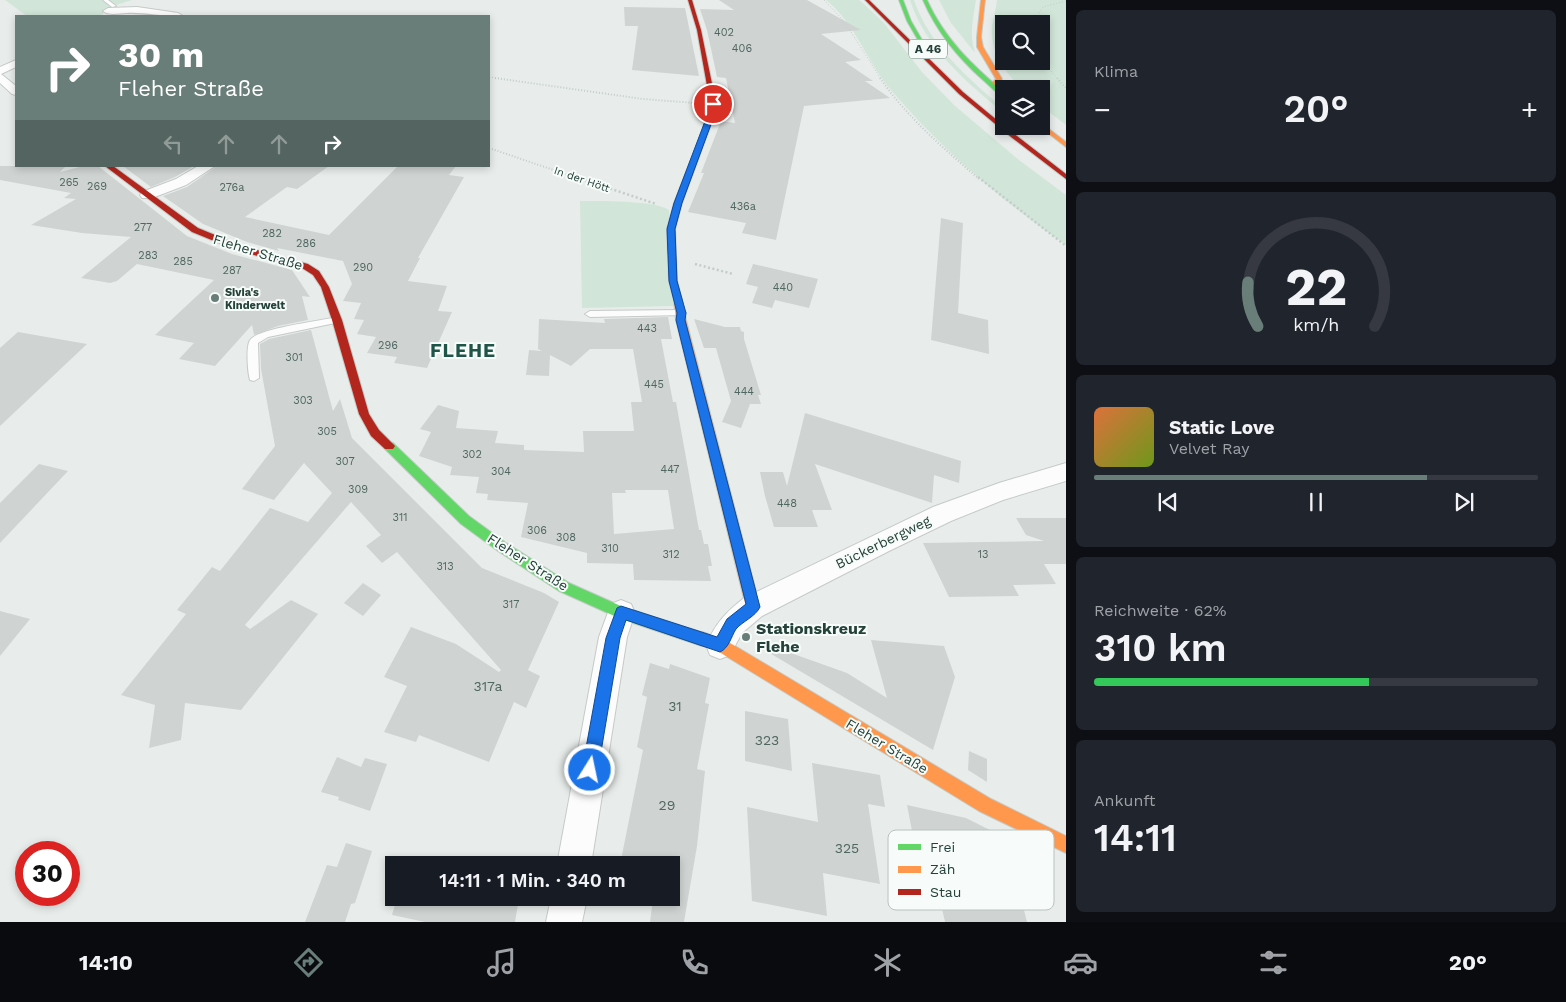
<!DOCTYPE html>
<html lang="de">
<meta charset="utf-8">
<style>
:root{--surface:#171b24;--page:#20242c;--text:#f1f3f6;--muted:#9ea1a6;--line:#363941;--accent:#697e78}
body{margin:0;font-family:"Work Sans",sans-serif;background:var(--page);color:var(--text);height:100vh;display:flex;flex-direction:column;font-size:19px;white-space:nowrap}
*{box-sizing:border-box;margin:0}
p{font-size:16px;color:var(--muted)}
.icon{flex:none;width:28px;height:28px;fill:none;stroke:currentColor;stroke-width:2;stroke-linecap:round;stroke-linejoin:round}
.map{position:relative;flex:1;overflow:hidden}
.side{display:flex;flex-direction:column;gap:10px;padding:10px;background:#0d0f14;width:500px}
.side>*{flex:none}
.top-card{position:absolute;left:15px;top:15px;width:475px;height:152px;border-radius:0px;box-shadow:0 2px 8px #0003;background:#697e78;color:#fff;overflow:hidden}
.buttons{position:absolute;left:995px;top:15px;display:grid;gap:10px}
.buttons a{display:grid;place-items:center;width:55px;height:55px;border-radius:0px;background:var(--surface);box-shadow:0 2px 8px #0003;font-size:25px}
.speed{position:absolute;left:15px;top:841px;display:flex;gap:10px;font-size:25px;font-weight:700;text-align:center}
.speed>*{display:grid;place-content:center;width:65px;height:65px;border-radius:50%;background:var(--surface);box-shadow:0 2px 8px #0003;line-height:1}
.speed .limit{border:8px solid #d22;background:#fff;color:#111}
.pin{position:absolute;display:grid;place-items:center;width:42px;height:42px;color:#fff;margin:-21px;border:2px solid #fff;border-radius:50%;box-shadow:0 1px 5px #0007}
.me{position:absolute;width:55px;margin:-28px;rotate:10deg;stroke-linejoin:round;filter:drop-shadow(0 0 4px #0008)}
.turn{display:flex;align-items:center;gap:18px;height:105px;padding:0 20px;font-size:22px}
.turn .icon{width:65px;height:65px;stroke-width:2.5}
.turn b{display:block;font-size:35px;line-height:42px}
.lanes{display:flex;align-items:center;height:48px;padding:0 20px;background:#0003;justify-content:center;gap:25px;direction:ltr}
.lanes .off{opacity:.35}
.big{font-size:38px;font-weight:600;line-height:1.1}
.side .tile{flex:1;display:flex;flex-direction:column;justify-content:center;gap:8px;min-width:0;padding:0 18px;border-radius:8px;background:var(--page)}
.side .dial{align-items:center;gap:0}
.dial svg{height:130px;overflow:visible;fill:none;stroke:var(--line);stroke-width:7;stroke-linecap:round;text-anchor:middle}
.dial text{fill:var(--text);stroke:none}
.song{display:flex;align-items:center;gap:15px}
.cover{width:60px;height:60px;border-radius:8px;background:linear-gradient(135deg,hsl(20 70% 55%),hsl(80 70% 35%))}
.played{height:5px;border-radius:2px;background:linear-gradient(90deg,var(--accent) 75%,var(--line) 75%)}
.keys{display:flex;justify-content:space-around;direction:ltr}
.heat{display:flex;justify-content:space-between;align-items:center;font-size:28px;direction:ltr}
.charge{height:8px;border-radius:4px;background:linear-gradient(90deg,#34c759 62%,var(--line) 0)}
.trip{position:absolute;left:385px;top:856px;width:295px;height:50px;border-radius:0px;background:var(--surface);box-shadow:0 2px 8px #0003;font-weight:600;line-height:50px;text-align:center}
.menu{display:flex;height:80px;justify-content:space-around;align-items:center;background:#090b0e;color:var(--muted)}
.menu .icon{width:35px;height:35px}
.menu .active{color:var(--accent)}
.menu b{font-size:22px;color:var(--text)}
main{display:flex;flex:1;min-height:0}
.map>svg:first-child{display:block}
.green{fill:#d1e6d8;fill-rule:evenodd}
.building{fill:#cfd4d2;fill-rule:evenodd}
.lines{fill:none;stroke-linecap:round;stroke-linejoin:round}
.lane-casing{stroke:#c5cac8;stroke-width:2}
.street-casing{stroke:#c5cac8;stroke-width:2}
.fast-casing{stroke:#c3cbc8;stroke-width:2}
.slow-casing{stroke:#c3cbc8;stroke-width:2}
.jam-casing{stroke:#c3cbc8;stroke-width:2}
.path-far2{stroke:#c3ccca;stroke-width:1;stroke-dasharray:1 2;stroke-linecap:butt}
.path-far1{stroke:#c3ccca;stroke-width:2;stroke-dasharray:1 2;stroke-linecap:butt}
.path{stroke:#c3ccca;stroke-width:2.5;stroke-dasharray:2 2.5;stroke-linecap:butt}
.lane{fill:#fcfcfc;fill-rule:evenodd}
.street{fill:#fcfcfc;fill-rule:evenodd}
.fast{fill:#63d668;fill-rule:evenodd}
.slow{fill:#ff974d;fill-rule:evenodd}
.jam{fill:#b3261e;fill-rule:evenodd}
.route{fill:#1a73e8;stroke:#114b97}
.poi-dot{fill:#697e78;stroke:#f7fbf9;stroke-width:2}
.labels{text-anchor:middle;stroke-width:4;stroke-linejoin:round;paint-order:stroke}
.number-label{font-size:11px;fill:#506761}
.far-street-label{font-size:11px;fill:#24423a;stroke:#f7fbf9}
.far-poi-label{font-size:11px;font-weight:bold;fill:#24423a;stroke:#f7fbf9;text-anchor:start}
.shield{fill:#f7fbf9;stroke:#637a73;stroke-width:1}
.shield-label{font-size:12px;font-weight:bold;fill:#24423a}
.street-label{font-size:14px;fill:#24423a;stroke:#f7fbf9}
.near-number-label{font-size:14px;fill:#506761}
.near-poi-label{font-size:16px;font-weight:bold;fill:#24423a;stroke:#f7fbf9;text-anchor:start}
.district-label{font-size:19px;font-weight:bold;letter-spacing:1px;fill:#1f5548;stroke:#f7fbf9}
.key{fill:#f7fbf9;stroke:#b8c4c0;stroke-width:1}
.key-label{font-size:14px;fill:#24423a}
</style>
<main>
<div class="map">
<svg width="1066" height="922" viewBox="0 0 1066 922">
<rect width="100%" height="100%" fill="#e8edeb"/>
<g class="green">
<path d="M5,0H132L113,6L100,16H27Z"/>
<path d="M826,0H859L864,4L884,23L922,72L954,105L1019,160L1066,195V245C1002,201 940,148 890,89C866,60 855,23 826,0Z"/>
<path d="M910,0H914C929,45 969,79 1004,109V113C968,84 924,46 910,0Z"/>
<path d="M939,0H976C973,20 969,34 975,53L951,23Z"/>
<path d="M997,0H1066V125L1041,106V89H1022C1005,72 990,52 992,27C993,18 996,9 997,0ZM1004,24H1041V61H1004Z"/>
<path d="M580,201C600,201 654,200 669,210L675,306L582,308Z"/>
</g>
<g class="building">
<path d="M719,0H807L861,30L821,34L861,60L845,62L873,81H865L890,98L804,106L776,240L742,233L746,223L688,212L704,173H701L721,121L735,123L726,78L717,77L707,30L700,9L734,10Z"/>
<path d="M624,7L685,8L699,76L632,70L638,26H625Z"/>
<path d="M0,166H66L60,172L84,166H98L187,236L232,254L292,270L310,297L302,296L308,320L278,326L254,335L252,325L215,366L179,359L194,343L155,335L214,280L137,264L117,281L110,283L81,278L131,237L82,233L31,225L76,199L64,198L71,193L0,180Z"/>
<path d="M123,166H194L175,177L151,187Z"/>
<path d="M217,166H329L297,189L287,187L245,217L329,235L398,166H456L449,175L464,177L418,258H420L408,281L447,286L438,311L452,312L427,368L394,363L397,357L367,353L376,337L357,334L364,320L354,319L361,303L343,301L352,284L343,261L277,248L279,251L247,242L203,224L163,196L187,187Z"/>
<path d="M941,218L963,223L958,313L988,320L989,354L931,340Z"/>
<path d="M753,264L818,279L809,308L775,300L772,308L752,303L758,287L746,284Z"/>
<path d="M668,317L672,339H661L673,402H676L699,530H701L704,544H708L712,566H708L711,581L634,580L633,564L587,563V553L521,537L528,503L487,500L488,494L476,493L479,477L450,475L452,467L419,456L431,432L420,429L438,405L459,411L456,428L498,431L495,443L524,445V450L584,452L583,431H634L631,402H642L633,349H590L571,366L550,355L549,376L526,375L529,350L542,351L538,349L539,319L605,323L604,319ZM625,490H668L674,529L614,534L612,493H626Z"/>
<path d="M694,319L725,327H740L741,331L744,332V339L761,395H758L761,404H750L741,428L722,422L731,401L716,348H704Z"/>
<path d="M311,330L333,411L340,399L352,438L482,568L544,593L559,602L528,670L540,676L526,708L514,702L489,762L419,735L416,742L384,732L407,686L384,677L411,627L456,644L499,672L501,670L397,552L382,563L366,546L381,535L351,502L245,625L250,629L291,600L318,614L241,710L185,703L181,740L149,748L155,705L121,695L186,614L177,610L212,567L220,571L270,508L308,522L332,493L304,463L274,500L242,489L275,446L261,369L260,344L269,339Z"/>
<path d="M18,332L87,344L0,426V348Z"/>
<path d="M805,413L961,461L959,483L934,475L932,503L815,464L832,510H812L818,527H774L765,496L760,472H783L787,486Z"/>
<path d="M39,464L68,471L0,543V503Z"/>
<path d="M1016,518H1066V564H1044L1056,584L1013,585L1019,596L949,597L923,543L1044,541L1026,535Z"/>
<path d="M363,583L381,595L363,616L344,603Z"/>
<path d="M0,611L30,619L0,656Z"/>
<path d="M871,640L944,646L955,677L933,750L758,646L760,642L847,673L887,698Z"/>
<path d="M650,663L669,669L670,664L710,678L705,703L709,704L697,769L705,771L697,846L684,922H650L653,899L650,898H671V865H620L643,750L637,747L647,697L642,695Z"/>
<path d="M745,711L788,719L792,771L745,761Z"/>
<path d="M969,751L987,759V782L968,770Z"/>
<path d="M337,757L361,767L365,758L387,764L370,811L338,800L339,797L321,792Z"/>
<path d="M812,763L880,775L885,807L868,804L880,884L823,873L827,916L752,901L747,807L818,822Z"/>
<path d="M907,805L966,818L1006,838L1027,922H945L938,891L923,888Z"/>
<path d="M346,843L372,851L355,903L351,904L345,922H305L327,865L337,867Z"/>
<path d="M407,857L451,865H405Z"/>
<path d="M397,898H519L515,922H425L392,915Z"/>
</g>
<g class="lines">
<g class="lane-casing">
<g id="lane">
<path d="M103,0H108L116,6L112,7Z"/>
<path d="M681,310L686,313L684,315L590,317L585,314L590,311Z"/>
<path d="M337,317L340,318V322L268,337L258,343L259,378L254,381L250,380C248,374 245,344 251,339C261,328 320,321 337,317Z"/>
</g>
</g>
<g class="street-casing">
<g id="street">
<path d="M137,7L178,13L183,16C164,17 145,12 127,13C119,13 109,16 103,11L108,8Z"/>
<path d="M16,60V67L1,74L16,86V95L12,94L0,83V67Z"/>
<path d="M198,166H215L186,185L152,198H142L140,195L142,192L176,179Z"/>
<path d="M1066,463V481L1003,500L951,521L889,551L762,616L742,633L730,655L720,659L710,655L706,645C716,623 725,613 744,598L933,507L999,483Z"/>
<path d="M621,600L631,604L635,613L627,637L591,865H557L599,637L611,604Z"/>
<path d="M551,898H587L582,922H546Z"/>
</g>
</g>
<g class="fast-casing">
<g id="fast">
<path d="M899,0H903L911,21L922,40H918L907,21Z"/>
<path d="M923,0H927C944,38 972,65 1004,92V97C996,93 989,85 983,80C957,57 937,32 923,0Z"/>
<path d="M389,442L393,443L469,516L506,543L569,583L623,607L707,634L709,639L707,644L702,646L621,619L559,591L498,551L461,524L385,449L383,446L385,443Z"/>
</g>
</g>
<g class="slow-casing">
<g id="slow">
<path d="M981,0H985L981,37L983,47L1002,79L995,85L992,83L996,79L977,47V37Z"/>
<path d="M1041,123L1066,142V147L1039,126H1041Z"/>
<path d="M678,297L682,300L686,320L760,607L758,611L753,613L748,611L746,607L676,320L674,300Z"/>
<path d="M702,632L725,640L991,799L1066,836V853L979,811L716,650L697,644L695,639L697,634Z"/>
</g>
</g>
<g class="jam-casing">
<g id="jam">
<path d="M688,0H692L701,30L717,108L682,203L675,229L677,281L682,300L678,303L674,300L669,281L667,229L674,203L711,108L697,30Z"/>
<path d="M865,0H869L963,92L1004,126L1066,174V179L1011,137L959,94Z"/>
<path d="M105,166H113L198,228L242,246L308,264L319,271L329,287L342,320L369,414L379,430L395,446L393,449H385L371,436L359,414L332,320L321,287L313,275L302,268L236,250L192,232Z"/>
</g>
</g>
<g class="path-far2">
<path d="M824,0L844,21L881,79"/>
<path d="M1038,24L1040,19L1038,14L1043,7L1066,1"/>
<path d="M1041,60L1058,79"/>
<path d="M489,77L504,79"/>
</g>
<g class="path-far1">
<path d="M495,78L643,99L695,103"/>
<path d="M880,78C906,116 944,149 979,179"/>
<path d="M1057,78L1066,88"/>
<path d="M489,148L580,179"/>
</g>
<g class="path">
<path d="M576,177L656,204"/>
<path d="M978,177L1066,246"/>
<path d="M695,264L733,274"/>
</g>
<use href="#lane" class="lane"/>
<use href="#street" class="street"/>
<use href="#fast" class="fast"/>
<use href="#slow" class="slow"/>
<use href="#jam" class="jam"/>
</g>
<path class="route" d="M711,103H715L717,108L682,203L675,229L677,281L686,313L685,320L760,607C755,617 743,621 736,629C731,637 729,648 720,652L626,620L620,638L598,770L596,776L590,778L585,776L582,770L606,638L617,608L621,606L717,637L727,619L746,604L676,320L677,313L669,281L667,229L674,203L710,108Z"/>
<g class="poi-dot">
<circle cx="215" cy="298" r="5"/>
<circle cx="746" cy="637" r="5"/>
</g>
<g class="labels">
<g class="number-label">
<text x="724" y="36">402</text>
<text x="742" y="52">406</text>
<text x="69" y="186">265</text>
<text x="97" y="190">269</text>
<text x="232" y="191">276a</text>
<text x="743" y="210">436a</text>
<text x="143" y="231">277</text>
<text x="272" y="237">282</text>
<text x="306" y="247">286</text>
<text x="148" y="259">283</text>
<text x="183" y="265">285</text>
<text x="363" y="271">290</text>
<text x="232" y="274">287</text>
<text x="783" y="291">440</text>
<text x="647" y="332">443</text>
<text x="388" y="349">296</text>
<text x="294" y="361">301</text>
<text x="654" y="388">445</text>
<text x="744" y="395">444</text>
<text x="303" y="404">303</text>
<text x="327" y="435">305</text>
<text x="472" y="458">302</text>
<text x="345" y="465">307</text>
<text x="670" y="473">447</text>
<text x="501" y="475">304</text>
<text x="358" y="493">309</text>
<text x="787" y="507">448</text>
<text x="400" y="521">311</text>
<text x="537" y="534">306</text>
<text x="566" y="541">308</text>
<text x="610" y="552">310</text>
<text x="671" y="558">312</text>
<text x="983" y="558">13</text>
<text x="445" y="570">313</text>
<text x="511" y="608">317</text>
</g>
<g class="far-street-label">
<text transform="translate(582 179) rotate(19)" y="4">In der Hött</text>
</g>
<g class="far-poi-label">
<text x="225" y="296">Sivia's<tspan x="225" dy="13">Kinderwelt</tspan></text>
</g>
<rect class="shield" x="909" y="39.5" width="38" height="19" rx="4"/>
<g class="shield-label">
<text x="928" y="53">A 46</text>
</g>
<g class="street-label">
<text transform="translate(258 252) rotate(17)" y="5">Fleher Straße</text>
<text transform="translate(883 542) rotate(-26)" y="5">Bückerbergweg</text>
<text transform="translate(528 562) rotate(33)" y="5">Fleher Straße</text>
<text transform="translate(887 746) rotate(31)" y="5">Fleher Straße</text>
</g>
<g class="near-number-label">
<text x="488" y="691">317a</text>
<text x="675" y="711">31</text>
<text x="767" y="745">323</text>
<text x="667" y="810">29</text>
<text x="847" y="853">325</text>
</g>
<g class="near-poi-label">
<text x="756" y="634">Stationskreuz<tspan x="756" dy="18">Flehe</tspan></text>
</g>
<g class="district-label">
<text x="463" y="357">FLEHE</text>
</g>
</g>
<rect x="888" y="830" width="166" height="80" rx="8" class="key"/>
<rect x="898" y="844" width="23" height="6" fill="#63d668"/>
<rect x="898" y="866" width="23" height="7" fill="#ff974d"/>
<rect x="898" y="889" width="23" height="6" fill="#b3261e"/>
<g class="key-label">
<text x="930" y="852">Frei</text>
<text x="930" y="874">Zäh</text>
<text x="930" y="897">Stau</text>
</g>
</svg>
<div class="buttons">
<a><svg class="icon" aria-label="search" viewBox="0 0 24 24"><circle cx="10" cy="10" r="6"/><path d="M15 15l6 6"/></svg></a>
<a><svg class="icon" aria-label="layers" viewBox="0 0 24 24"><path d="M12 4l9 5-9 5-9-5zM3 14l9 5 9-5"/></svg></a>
</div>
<div class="speed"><div class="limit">30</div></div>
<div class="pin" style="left:713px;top:104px;background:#d93025"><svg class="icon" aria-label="arrive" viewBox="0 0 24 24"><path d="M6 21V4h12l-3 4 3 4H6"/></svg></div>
<svg class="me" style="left:590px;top:770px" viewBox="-20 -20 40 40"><circle r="17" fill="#1a73e8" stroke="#fff" stroke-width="3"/><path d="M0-11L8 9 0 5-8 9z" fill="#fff"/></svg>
<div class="trip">14:11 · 1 Min. · 340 m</div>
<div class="top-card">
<div class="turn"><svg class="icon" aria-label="right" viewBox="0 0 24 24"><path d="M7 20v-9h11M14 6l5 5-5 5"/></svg><div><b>30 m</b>Fleher Straße</div></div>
<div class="lanes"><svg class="icon off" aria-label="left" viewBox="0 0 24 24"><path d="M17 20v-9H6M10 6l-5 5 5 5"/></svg><svg class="icon off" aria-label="ahead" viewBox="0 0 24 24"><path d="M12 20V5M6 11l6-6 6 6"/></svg><svg class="icon off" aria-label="ahead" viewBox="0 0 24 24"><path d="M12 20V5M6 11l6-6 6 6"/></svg><svg class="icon" aria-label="right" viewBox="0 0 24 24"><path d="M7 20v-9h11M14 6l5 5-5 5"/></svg></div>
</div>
</div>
<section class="side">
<div class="tile"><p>Klima</p>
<div class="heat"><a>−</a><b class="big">20°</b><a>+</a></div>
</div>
<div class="tile dial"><svg viewBox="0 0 100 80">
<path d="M14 69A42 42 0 1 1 86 69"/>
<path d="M14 69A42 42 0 0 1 8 42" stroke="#697e78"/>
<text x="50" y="56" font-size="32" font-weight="700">22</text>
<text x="50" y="72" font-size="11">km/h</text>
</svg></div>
<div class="tile">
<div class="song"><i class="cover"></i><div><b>Static Love</b><p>Velvet Ray</p></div></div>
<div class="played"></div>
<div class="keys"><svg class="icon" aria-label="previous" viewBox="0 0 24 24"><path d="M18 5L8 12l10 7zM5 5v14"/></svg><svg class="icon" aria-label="pause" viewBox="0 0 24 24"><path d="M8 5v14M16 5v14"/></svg><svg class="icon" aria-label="next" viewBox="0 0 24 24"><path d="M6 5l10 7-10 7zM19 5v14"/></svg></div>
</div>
<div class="tile"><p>Reichweite · 62%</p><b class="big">310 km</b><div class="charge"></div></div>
<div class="tile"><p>Ankunft</p><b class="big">14:11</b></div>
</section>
</main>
<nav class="menu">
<b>14:10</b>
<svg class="icon active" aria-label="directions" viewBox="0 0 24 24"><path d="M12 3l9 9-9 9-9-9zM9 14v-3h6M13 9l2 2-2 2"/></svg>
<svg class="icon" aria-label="music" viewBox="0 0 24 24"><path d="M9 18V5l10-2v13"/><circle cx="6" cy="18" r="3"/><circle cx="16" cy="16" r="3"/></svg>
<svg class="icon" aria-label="phone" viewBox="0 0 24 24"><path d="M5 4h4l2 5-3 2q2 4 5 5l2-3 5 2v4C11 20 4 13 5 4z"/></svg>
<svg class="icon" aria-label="climate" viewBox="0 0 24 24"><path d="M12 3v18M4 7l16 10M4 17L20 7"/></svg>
<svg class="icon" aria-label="car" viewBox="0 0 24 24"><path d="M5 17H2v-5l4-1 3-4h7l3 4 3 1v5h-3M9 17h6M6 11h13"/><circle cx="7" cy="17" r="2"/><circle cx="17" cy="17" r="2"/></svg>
<svg class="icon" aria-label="filters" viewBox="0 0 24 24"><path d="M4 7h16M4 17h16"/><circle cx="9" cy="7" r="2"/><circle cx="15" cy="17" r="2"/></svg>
<b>20°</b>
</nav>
